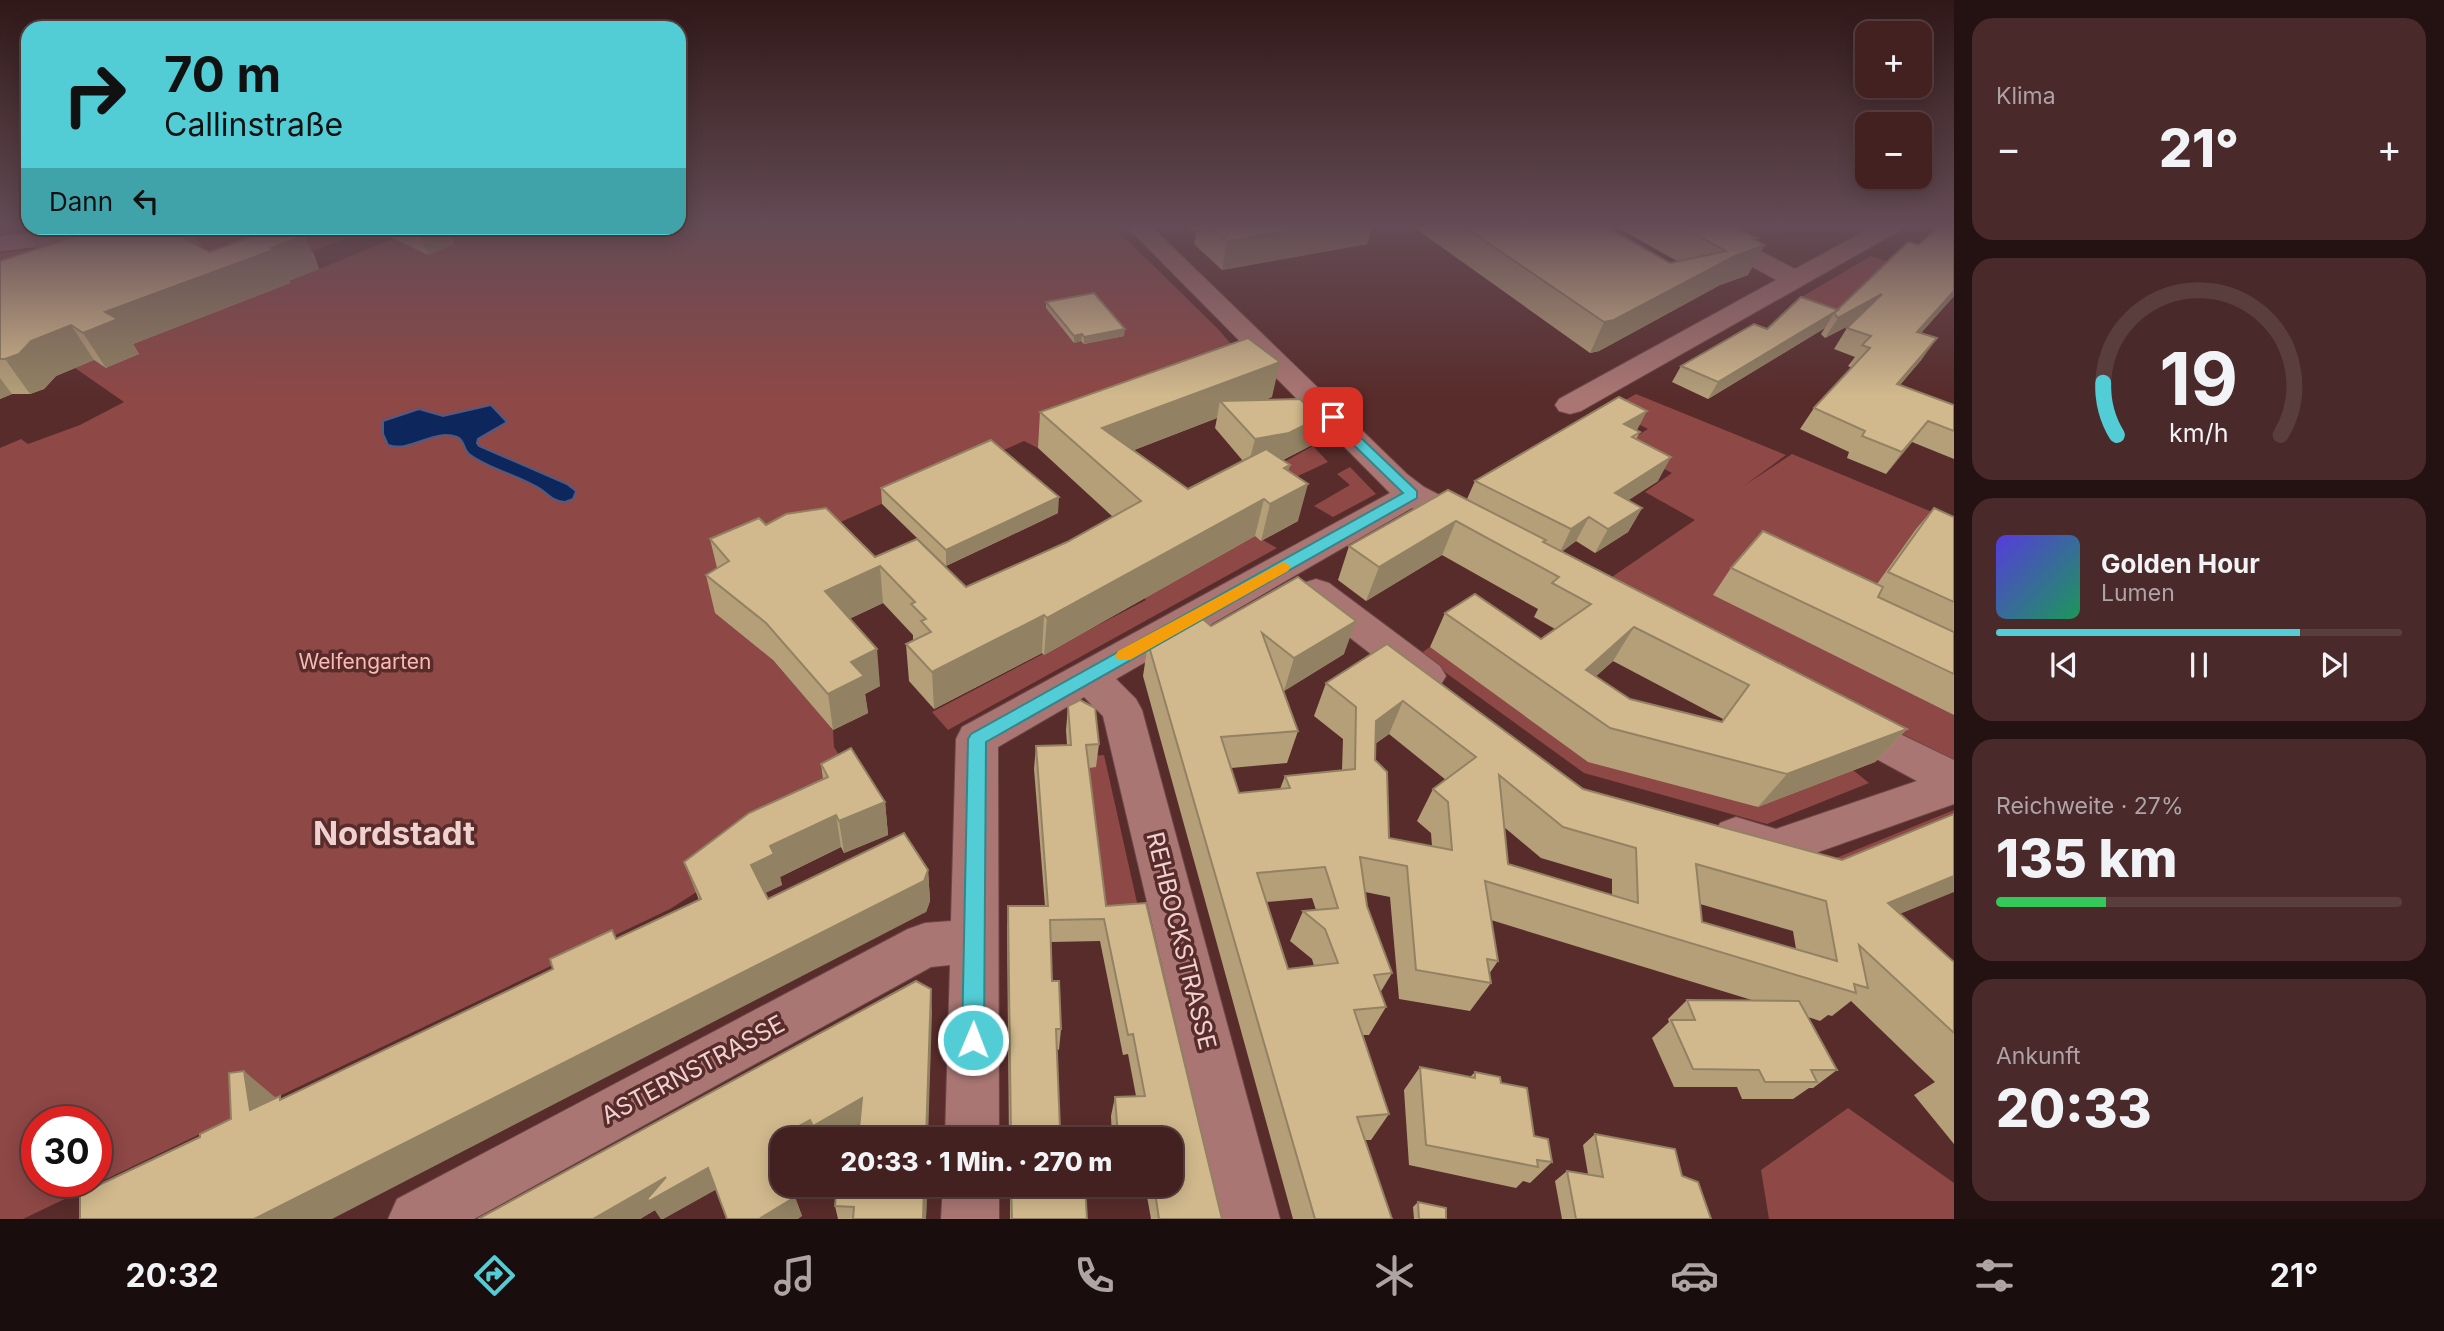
<!DOCTYPE html>
<html lang="de">
<meta charset="utf-8">
<style>
:root{--surface:#422120;--page:#492929;--text:#f1f3f6;--muted:#aea3a5;--line:#5a3e3e;--accent:#52ccd5}
body{margin:0;font-family:Inter,sans-serif;background:var(--page);color:var(--text);height:100vh;display:flex;flex-direction:column;font-size:26px;white-space:nowrap}
*{box-sizing:border-box;margin:0}
p{font-size:23px;color:var(--muted)}
.icon{flex:none;width:38px;height:38px;fill:none;stroke:currentColor;stroke-width:2;stroke-linecap:round;stroke-linejoin:round}
.map{position:relative;flex:1;overflow:hidden}
.drawer{display:flex;flex-direction:column;gap:18px;padding:18px;background:#241212;width:490px}
.drawer>*{flex:none}
.guide{position:absolute;left:21px;top:21px;width:665px;height:214px;border-radius:21px;box-shadow:0 4px 18px #0003,0 0 0 2px var(--line);background:#52ccd5;color:#111;overflow:hidden}
.controls{position:absolute;left:1855px;top:21px;display:grid;gap:14px}
.controls a{display:grid;place-items:center;width:77px;height:77px;border-radius:14px;background:var(--surface);box-shadow:0 4px 18px #0003,0 0 0 2px var(--line);font-size:35px}
.speed{position:absolute;left:21px;top:1106px;display:flex;gap:14px;font-size:35px;font-weight:700;text-align:center}
.speed>*{display:grid;place-content:center;width:91px;height:91px;border-radius:50%;background:var(--surface);box-shadow:0 4px 18px #0003,0 0 0 2px var(--line);line-height:1}
.speed .limit{border:10px solid #d22;background:#fff;color:#111}
.pin{position:absolute;display:grid;place-items:center;width:60px;height:60px;color:#fff;margin:-30px;border-radius:14px;box-shadow:0 4px 10px #0006}
.me{position:absolute;width:77px;margin:-38px;rotate:1deg;stroke-linejoin:round;filter:drop-shadow(0 0 5px #0008)}
.turn{display:flex;align-items:center;gap:24px;height:147px;padding:0 28px;font-size:32px}
.turn .icon{width:91px;height:91px;stroke-width:2.5}
.turn b{display:block;font-size:49px;line-height:60px}
.then{display:flex;align-items:center;height:66px;padding:0 28px;background:#0003;gap:14px;font-size:26px}
.big{font-size:52px;font-weight:800;line-height:1.1}
.drawer .card{flex:1;display:flex;flex-direction:column;justify-content:center;gap:10px;min-width:0;padding:0 24px;border-radius:21px;background:var(--page)}
.drawer .dial{align-items:center;gap:0}
.dial svg{height:182px;overflow:visible;fill:none;stroke:var(--line);stroke-width:7;stroke-linecap:round;text-anchor:middle}
.dial text{fill:var(--text);stroke:none}
.song{display:flex;align-items:center;gap:21px}
.cover{width:84px;height:84px;border-radius:10px;background:linear-gradient(135deg,hsl(250 70% 55%),hsl(150 70% 35%))}
.played{height:7px;border-radius:4px;background:linear-gradient(90deg,var(--accent) 75%,var(--line) 75%)}
.keys{display:flex;justify-content:space-around;direction:ltr}
.heat{display:flex;justify-content:space-between;align-items:center;font-size:38px;direction:ltr}
.charge{height:10px;border-radius:5px;background:linear-gradient(90deg,#34c759 27%,var(--line) 0)}
.trip{position:absolute;left:770px;top:1127px;width:413px;height:70px;border-radius:21px;background:var(--surface);box-shadow:0 4px 18px #0003,0 0 0 2px var(--line);font-weight:800;line-height:70px;text-align:center}
.dock{display:flex;height:112px;justify-content:space-around;align-items:center;background:#1a0d0d;color:var(--muted)}
.dock .icon{width:49px;height:49px}
.dock .current{color:var(--accent)}
.dock b{font-size:32px;color:var(--text)}
main{display:flex;flex:1;min-height:0}
.map>svg:first-child{display:block}
.green{fill:#8e4846;fill-rule:evenodd}
.water{fill:#0d275d;stroke:#515a80;stroke-width:2}
.lines{fill:none;stroke-linecap:round;stroke-linejoin:round}
.minor-casing{stroke:#6e4848;stroke-width:2}
.minor{fill:#a97673;fill-rule:evenodd}
.tram{stroke:#9e7977;stroke-width:2}
.wall{fill:#b49f79;fill-rule:evenodd}
.shaded-wall{fill:#928263}
.building{fill:#d1b98d;stroke:#928263;stroke-width:2;fill-rule:evenodd}
.route{fill:#52ccd5;stroke:#35858a;stroke-width:2}
.slow{fill:#f59e0b}
.labels{text-anchor:middle;stroke-width:7;stroke-linejoin:round;paint-order:stroke}
.park-label{font-size:21px;fill:#fbb8b4;stroke:#582c2b}
.near-street-label{font-size:24px;fill:#efd2d0;stroke:#582c2b}
.near-district-label{font-size:33px;font-weight:bold;fill:#efd2d0;stroke:#582c2b}
</style>
<main>
<div class="map">
<svg width="1954" height="1219" viewBox="0 0 1954 1219">
<rect width="100%" height="100%" fill="#582c2b"/>
<g class="green">
<path d="M679,226H1113L1218,329L1250,366L1038,448L1024,441L766,555L773,660L833,730L834,747L855,781L695,893L670,909L23,1219H0V448L21,439L28,444L80,425L124,402L75,368L94,360L107,368L139,354L127,346L289,283L287,282L420,228ZM37,1122H96V1181H37Z"/>
<path d="M224,228H382L360,238L355,235L226,285L0,303V253Z"/>
<path d="M1871,256L1891,263L1904,334L1800,298Z"/>
<path d="M1636,394L1786,455L1745,485L1792,454L1954,521V761L1606,581L1695,520L1645,492L1672,473L1633,453L1632,439L1648,429L1609,409Z"/>
<path d="M1313,446L1328,462L1283,483L1284,462Z"/>
<path d="M1350,467L1376,494L1333,517L1314,506L1350,485L1337,474Z"/>
<path d="M1254,535L1277,548L948,730L932,712L1146,600L1144,597Z"/>
<path d="M1430,647L1758,807L1853,770L1869,783L1767,824L1584,773L1420,654Z"/>
<path d="M1104,755L1142,925L1103,928L1084,768L1095,756Z"/>
<path d="M1954,810V831L1851,873L1836,858Z"/>
<path d="M1848,1108L1954,1183V1219H1769L1761,1170Z"/>
</g>
<path class="water" d="M491,405L507,422L478,439L477,443L479,446L567,484L576,491L573,499L565,502C555,502 550,496 542,490C520,475 490,470 469,454C463,449 465,440 457,437C434,428 411,453 388,445L383,434V421L419,409L443,416Z"/>
<g class="lines">
<g class="minor-casing">
<g id="minor">
<path d="M1126,226H1151L1407,474L1424,487L1482,517L1487,525L1482,533C1457,539 1434,519 1412,508L1116,679L1136,699L1142,710L1280,1219H1222L1103,716L1084,697L998,747L999,1139H945L950,965L931,967L474,1219H388L397,1199L908,929L925,923L951,921L956,739L962,727L1390,493Z"/>
<path d="M1684,226H1713L1795,269L1874,226H1903L1899,231L1581,411L1570,414L1559,411L1555,405L1559,399L1776,280L1688,231Z"/>
<path d="M81,228H152L148,233L140,235L0,251V237Z"/>
<path d="M1316,579L1329,583L1440,666L1446,676L1440,686L1426,691L1412,686L1303,601L1298,592L1303,583Z"/>
<path d="M1846,708L1954,760V804L1776,867L1720,849L1714,836L1720,823L1736,817L1776,829L1917,781L1832,735L1826,724L1832,713Z"/>
<path d="M943,1185H999V1219H941Z"/>
</g>
</g>
<use href="#minor" class="minor"/>
<path class="tram" d="M0,237L84,228"/>
</g>
<g class="wall">
<path d="M1187,226H1372L1367,244L1222,270L1194,244L1196,233Z"/>
<path d="M1412,226H1605L1670,263L1677,261L1615,226H1733L1756,241L1748,275L1720,285L1599,351L1590,353Z"/>
<path d="M191,228L202,248L209,252H313L319,269L289,281L290,283L133,344L139,354L106,368L94,360L56,376L44,389L30,394H12L0,399V261Z"/>
<path d="M375,228H448L454,244L428,255L376,230Z"/>
<path d="M1954,296L1921,333L1922,359L1900,385L1954,405V459L1912,442L1886,474L1847,458L1849,452L1800,429L1814,408L1852,368L1848,366L1855,357L1834,349L1847,328L1852,324L1825,338L1821,334L1825,328L1708,399L1672,382L1681,366L1837,310Z"/>
<path d="M1046,302L1124,336L1084,344L1081,341L1074,343L1046,308Z"/>
<path d="M1272,397L1265,400L1319,418L1312,445L1283,460L1290,465L1288,471L1298,521L1261,541L1255,536L1044,655L1042,653L934,709L909,681L906,644L913,641V635L883,603L849,619L880,686L865,694L868,713L833,730L773,660L715,613L706,575L717,568L710,539L766,525L875,557L966,587L1067,542L1113,517L1038,448L1040,412ZM1217,418L1215,428L1243,461L1188,489L1134,450Z"/>
<path d="M1640,432L1636,439L1658,481L1628,500L1642,508L1628,532L1595,553L1576,541L1562,551L1907,729L1875,762L1758,807L1588,762L1430,647L1445,613L1541,639L1555,629L1534,617L1538,609L1442,555L1366,601L1338,580L1349,546L1467,499L1475,481ZM1613,661L1723,719L1721,722L1630,699L1596,676Z"/>
<path d="M881,488L1058,513L946,566L882,504Z"/>
<path d="M1934,508L1954,517V715L1713,595L1731,568L1877,584L1916,529Z"/>
<path d="M1298,577L1344,654L1284,691L1298,731L1287,763L1231,768L1239,793L1280,789L1285,776L1342,770L1343,739L1314,716L1326,683L1387,644L1583,789L1900,914L1954,962V1144L1914,1095L1935,1082L1851,1001L1832,1016L1828,1015L1820,1021L1808,1017L1837,1070L1813,1088H1809L1793,1099H1742L1737,1087H1674L1652,1038L1669,1022L1668,1019L1687,1000L1755,1001L1491,920L1498,961L1489,974L1491,983L1470,1011L1399,999L1390,897L1365,892L1367,906L1392,973L1380,993L1386,1007L1369,1035H1363L1389,1114L1371,1140H1365L1392,1219H1293L1143,676L1148,643L1211,626ZM1389,734L1446,780L1433,789L1417,821L1431,833L1432,846L1389,838L1375,760V744ZM1504,827L1541,858L1612,879V895L1508,864ZM1312,898L1316,910L1303,911L1290,941L1312,959L1314,966L1288,969L1267,902ZM1700,904L1793,931L1796,949L1702,922Z"/>
<path d="M1068,706L1099,744L1096,767L1089,768L1106,906L1222,1219H1151L1145,1185H1171V1139H1112L1111,1116L1115,1097L1136,1096L1128,1054L1123,1055L1100,941L1051,942L1052,981L1061,1029L1059,1050L1057,1049L1060,1129L1082,1139H1009L1007,928L1008,906H1045L1034,769L1036,746L1067,745L1066,730Z"/>
<path d="M821,764L885,802L888,835L844,853L841,847L780,877L782,885L765,893L768,899L928,870L930,901L926,912L200,1137L276,1098L283,1099L699,900L684,862L823,779Z"/>
<path d="M932,1013L860,1123L833,1139H782V1159L781,1160L802,1216L716,1189L663,1219H661L655,1210L640,1219H478Z"/>
<path d="M1420,1067L1470,1077L1475,1072L1501,1083L1534,1136L1552,1162L1530,1183L1523,1181L1516,1188L1409,1165L1404,1090Z"/>
<path d="M1595,1134L1682,1176L1711,1219H1562L1555,1181L1567,1171L1588,1174L1583,1145Z"/>
<path d="M927,1185L926,1219H838L835,1206Z"/>
<path d="M1010,1185H1085L1087,1219H1010Z"/>
<path d="M1418,1202L1446,1219H1414L1413,1207Z"/>
</g>
<g class="shaded-wall">
<path d="M1315,226H1372L1367,244L1222,270L1227,241Z"/>
<path d="M189,228H191L208,259L183,237Z"/>
<path d="M301,228L319,269L289,281L290,283L133,344L139,354L106,368L83,333L105,312L271,248Z"/>
<path d="M417,228H448L454,244L428,255Z"/>
<path d="M1757,238L1750,250L1765,245L1748,275L1720,285L1599,351L1590,353L1604,322L1753,239Z"/>
<path d="M1954,291V296L1903,353L1917,332Z"/>
<path d="M1882,294L1869,315L1825,338L1838,318Z"/>
<path d="M1834,313L1825,328L1708,399L1718,382Z"/>
<path d="M71,325L94,360L56,376L44,389L30,394L5,359L31,341Z"/>
<path d="M1125,329L1124,336L1084,344V337Z"/>
<path d="M1082,334L1081,341L1074,343V336Z"/>
<path d="M1937,338L1922,359L1882,405L1897,384Z"/>
<path d="M1280,362L1272,397L1231,413L1220,401L1217,418L1098,464L1102,428Z"/>
<path d="M0,378L12,394L0,399Z"/>
<path d="M1647,411L1635,434L1624,424Z"/>
<path d="M1319,418L1312,445L1282,460L1248,466L1255,439Z"/>
<path d="M1928,421L1912,442L1886,474L1902,452Z"/>
<path d="M1671,457L1658,481L1603,517L1615,493Z"/>
<path d="M1290,465L1281,498L1308,484L1298,521L1261,541L1270,504L1284,468Z"/>
<path d="M1059,497L1058,513L946,566V550Z"/>
<path d="M1264,499L1255,536L1044,655L1047,618Z"/>
<path d="M1642,508L1628,532L1595,553L1608,529Z"/>
<path d="M1589,517L1576,541L1559,554L1571,529Z"/>
<path d="M1456,521L1442,555L1366,601L1379,567Z"/>
<path d="M880,566L883,603L830,628L825,591Z"/>
<path d="M1044,615L1042,653L934,709L932,672Z"/>
<path d="M1356,621L1344,654L1284,691L1294,658Z"/>
<path d="M1634,627L1613,661L1570,700L1586,670Z"/>
<path d="M877,649L880,686L865,694L868,713L833,730L828,694L851,662Z"/>
<path d="M1403,701L1389,734L1362,753L1376,721Z"/>
<path d="M1907,729L1875,762L1758,807L1787,774Z"/>
<path d="M885,802L888,835L844,853L839,821Z"/>
<path d="M836,815L841,847L780,877L782,885L759,896L751,865L770,846Z"/>
<path d="M928,870L930,901L926,912L332,1219H254Z"/>
<path d="M1954,876V892L1853,933L1888,903Z"/>
<path d="M931,989L932,1013L928,1139H926Z"/>
<path d="M244,1071L276,1098L250,1110Z"/>
<path d="M862,1098L866,1120L833,1139H817L813,1126Z"/>
<path d="M810,1120L815,1139H782V1159L781,1160L773,1140Z"/>
<path d="M708,1168L719,1188L663,1219H661L647,1199L655,1210L640,1219H593L666,1177Z"/>
<path d="M924,1185H927L926,1219H923Z"/>
<path d="M795,1197L802,1216L798,1219H759Z"/>
</g>
<g class="building">
<path d="M1210,226H1315L1227,241Z"/>
<path d="M1463,226H1605L1670,263L1726,251L1680,226H1733L1757,238L1753,239L1765,245L1735,256L1614,320L1604,322Z"/>
<path d="M1939,226H1954V291L1917,332L1937,338L1897,384L1954,405V431L1928,421L1902,452L1862,436L1865,431L1814,408L1870,348L1862,345L1871,336L1847,328L1882,294L1838,318L1834,313L1908,242L1919,245Z"/>
<path d="M100,228H166L168,229L189,228L183,237L209,252L275,228H301L304,236L271,248L273,250L105,312L118,319L83,333L71,325L31,341L19,354L5,359H0V261Z"/>
<path d="M1094,293L1125,329L1084,337L1082,334L1074,336L1046,302Z"/>
<path d="M1801,297L1838,310L1718,382L1681,366L1754,324L1767,329Z"/>
<path d="M1248,338L1280,362L1102,428L1188,489L1266,449L1290,465L1284,468L1308,484L1270,504L1264,499L1047,618L1044,615L932,672L906,644L931,632L921,621L926,619L911,604L915,602L880,566L825,591L877,649L851,662L864,676L828,694L766,623L706,575L729,561L710,539L759,518L766,525L786,514L826,508L875,557L917,539L966,587L1067,542L1141,501L1040,412Z"/>
<path d="M1619,397L1647,411L1624,424L1640,432L1632,437L1671,457L1615,493L1642,508L1608,529L1589,517L1571,529L1475,481Z"/>
<path d="M1300,399L1319,418L1289,433L1255,439L1220,401Z"/>
<path d="M991,440L1059,497L946,550L881,488Z"/>
<path d="M1448,490L1546,540L1543,542L1907,729L1787,774L1610,728L1445,613L1475,594L1541,639L1591,604L1552,583L1559,577L1456,521L1379,567L1349,546ZM1634,627L1749,685L1722,722L1630,699L1586,670Z"/>
<path d="M1934,508L1954,517V602L1888,572Z"/>
<path d="M1763,531L1883,587L1878,597L1954,632V674L1731,568Z"/>
<path d="M1298,577L1356,621L1294,658L1262,633L1298,731L1221,737L1239,793L1290,788L1285,776L1355,769L1356,707L1326,683L1387,644L1583,789L1842,860L1954,814V876L1888,903L1954,962V1033L1859,945L1868,988L1854,984L1856,993L1485,881L1498,961L1487,959L1491,983L1416,970L1407,866L1360,857L1367,906L1392,973L1374,975L1386,1007L1354,1010L1389,1114L1357,1117L1392,1219H1315L1148,643L1198,615L1211,626ZM1403,701L1476,757L1433,789L1448,802L1452,850L1389,838L1387,772L1375,760L1376,721ZM1499,775L1563,827L1636,848L1638,903L1508,864ZM1696,864L1826,901L1837,961L1702,922ZM1325,867L1338,908L1303,911L1325,929L1338,963L1288,969L1257,873Z"/>
<path d="M1080,700L1095,708L1099,744L1086,745L1106,906L1146,903L1222,1219H1159L1154,1185H1171V1139H1146V1137H1118L1115,1097L1145,1096L1133,1034L1128,1035L1104,919L1050,920L1052,981H1059L1061,1029H1056L1060,1129H1082V1139H1011L1008,906H1048L1036,746L1071,745L1068,706Z"/>
<path d="M851,748L885,802L839,821L836,815L770,846L774,854L751,865L768,899L904,833L928,870L924,881L254,1219H80V1194L200,1137V1134L231,1119L229,1073L244,1071L250,1110L280,1096V1100L553,969L550,959L612,930L616,939L701,899L684,862L749,813L828,777L821,764Z"/>
<path d="M916,981L931,989L926,1139H858L862,1098L813,1126L810,1120L773,1140L782,1164V1185H790L795,1197L759,1219H727L708,1168L649,1201L647,1199L666,1177L593,1219H478Z"/>
<path d="M1687,1000L1799,1001L1837,1070H1811L1817,1082H1765L1759,1070L1693,1069L1671,1020H1695Z"/>
<path d="M1420,1067L1475,1078V1072L1500,1077L1501,1083L1527,1088L1534,1136L1548,1139L1552,1162L1537,1160L1538,1167L1426,1145Z"/>
<path d="M1595,1134L1675,1149L1682,1176L1698,1182L1711,1219H1576L1567,1171L1603,1177Z"/>
<path d="M837,1185H924L923,1219H853L854,1207L835,1206Z"/>
<path d="M1011,1185H1085L1087,1219H1012Z"/>
<path d="M1418,1202L1446,1208V1219H1419Z"/>
</g>
<linearGradient id="sky" x2="0" y2="1"><stop stop-color="#301818"/><stop offset="0.57" stop-color="#644b55"/><stop offset="1" stop-color="#644b55" stop-opacity="0"/></linearGradient>
<rect width="1954" height="396" fill="url(#sky)"/>
<path class="route" d="M1333,413L1337,415L1417,491V498L986,742L984,1040L981,1048L973,1051L965,1048L962,1040L968,739L971,734L1403,493L1328,420L1326,417Z"/>
<path class="slow" d="M1283,562L1288,564L1291,567L1288,571L1130,660H1118L1115,656L1118,651Z"/>
<g class="labels">
<g class="park-label">
<text x="365" y="669">Welfengarten</text>
</g>
<g class="near-street-label">
<text transform="translate(1181 941) rotate(76)" y="8">REHBOCKSTRASSE</text>
<text transform="translate(693 1070) rotate(-28)" y="8">ASTERNSTRASSE</text>
</g>
<g class="near-district-label">
<text x="394" y="845">Nordstadt</text>
</g>
</g>
</svg>
<div class="controls">
<a>+</a>
<a>−</a>
</div>
<div class="speed"><div class="limit">30</div></div>
<div class="pin" style="left:1333px;top:417px;background:#d93025"><svg class="icon" aria-label="arrive" viewBox="0 0 24 24"><path d="M6 21V4h12l-3 4 3 4H6"/></svg></div>
<svg class="me" style="left:973px;top:1040px" viewBox="-20 -20 40 40"><circle r="17" fill="#52ccd5" stroke="#fff" stroke-width="3"/><path d="M0-11L8 9 0 5-8 9z" fill="#fff"/></svg>
<div class="trip">20:33 · 1 Min. · 270 m</div>
<div class="guide">
<div class="turn"><svg class="icon" aria-label="right" viewBox="0 0 24 24"><path d="M7 20v-9h11M14 6l5 5-5 5"/></svg><div><b>70 m</b>Callinstraße</div></div>
<div class="then">Dann<svg class="icon" aria-label="left" viewBox="0 0 24 24"><path d="M17 20v-9H6M10 6l-5 5 5 5"/></svg></div>
</div>
</div>
<section class="drawer">
<div class="card"><p>Klima</p>
<div class="heat"><a>−</a><b class="big">21°</b><a>+</a></div>
</div>
<div class="card dial"><svg viewBox="0 0 100 80">
<path d="M14 69A42 42 0 1 1 86 69"/>
<path d="M14 69A42 42 0 0 1 8 46" stroke="#52ccd5"/>
<text x="50" y="56" font-size="32" font-weight="700">19</text>
<text x="50" y="72" font-size="11">km/h</text>
</svg></div>
<div class="card">
<div class="song"><i class="cover"></i><div><b>Golden Hour</b><p>Lumen</p></div></div>
<div class="played"></div>
<div class="keys"><svg class="icon" aria-label="previous" viewBox="0 0 24 24"><path d="M18 5L8 12l10 7zM5 5v14"/></svg><svg class="icon" aria-label="pause" viewBox="0 0 24 24"><path d="M8 5v14M16 5v14"/></svg><svg class="icon" aria-label="next" viewBox="0 0 24 24"><path d="M6 5l10 7-10 7zM19 5v14"/></svg></div>
</div>
<div class="card"><p>Reichweite · 27%</p><b class="big">135 km</b><div class="charge"></div></div>
<div class="card"><p>Ankunft</p><b class="big">20:33</b></div>
</section>
</main>
<nav class="dock">
<b>20:32</b>
<svg class="icon current" aria-label="directions" viewBox="0 0 24 24"><path d="M12 3l9 9-9 9-9-9zM9 14v-3h6M13 9l2 2-2 2"/></svg>
<svg class="icon" aria-label="music" viewBox="0 0 24 24"><path d="M9 18V5l10-2v13"/><circle cx="6" cy="18" r="3"/><circle cx="16" cy="16" r="3"/></svg>
<svg class="icon" aria-label="phone" viewBox="0 0 24 24"><path d="M5 4h4l2 5-3 2q2 4 5 5l2-3 5 2v4C11 20 4 13 5 4z"/></svg>
<svg class="icon" aria-label="climate" viewBox="0 0 24 24"><path d="M12 3v18M4 7l16 10M4 17L20 7"/></svg>
<svg class="icon" aria-label="car" viewBox="0 0 24 24"><path d="M5 17H2v-5l4-1 3-4h7l3 4 3 1v5h-3M9 17h6M6 11h13"/><circle cx="7" cy="17" r="2"/><circle cx="17" cy="17" r="2"/></svg>
<svg class="icon" aria-label="filters" viewBox="0 0 24 24"><path d="M4 7h16M4 17h16"/><circle cx="9" cy="7" r="2"/><circle cx="15" cy="17" r="2"/></svg>
<b>21°</b>
</nav>
